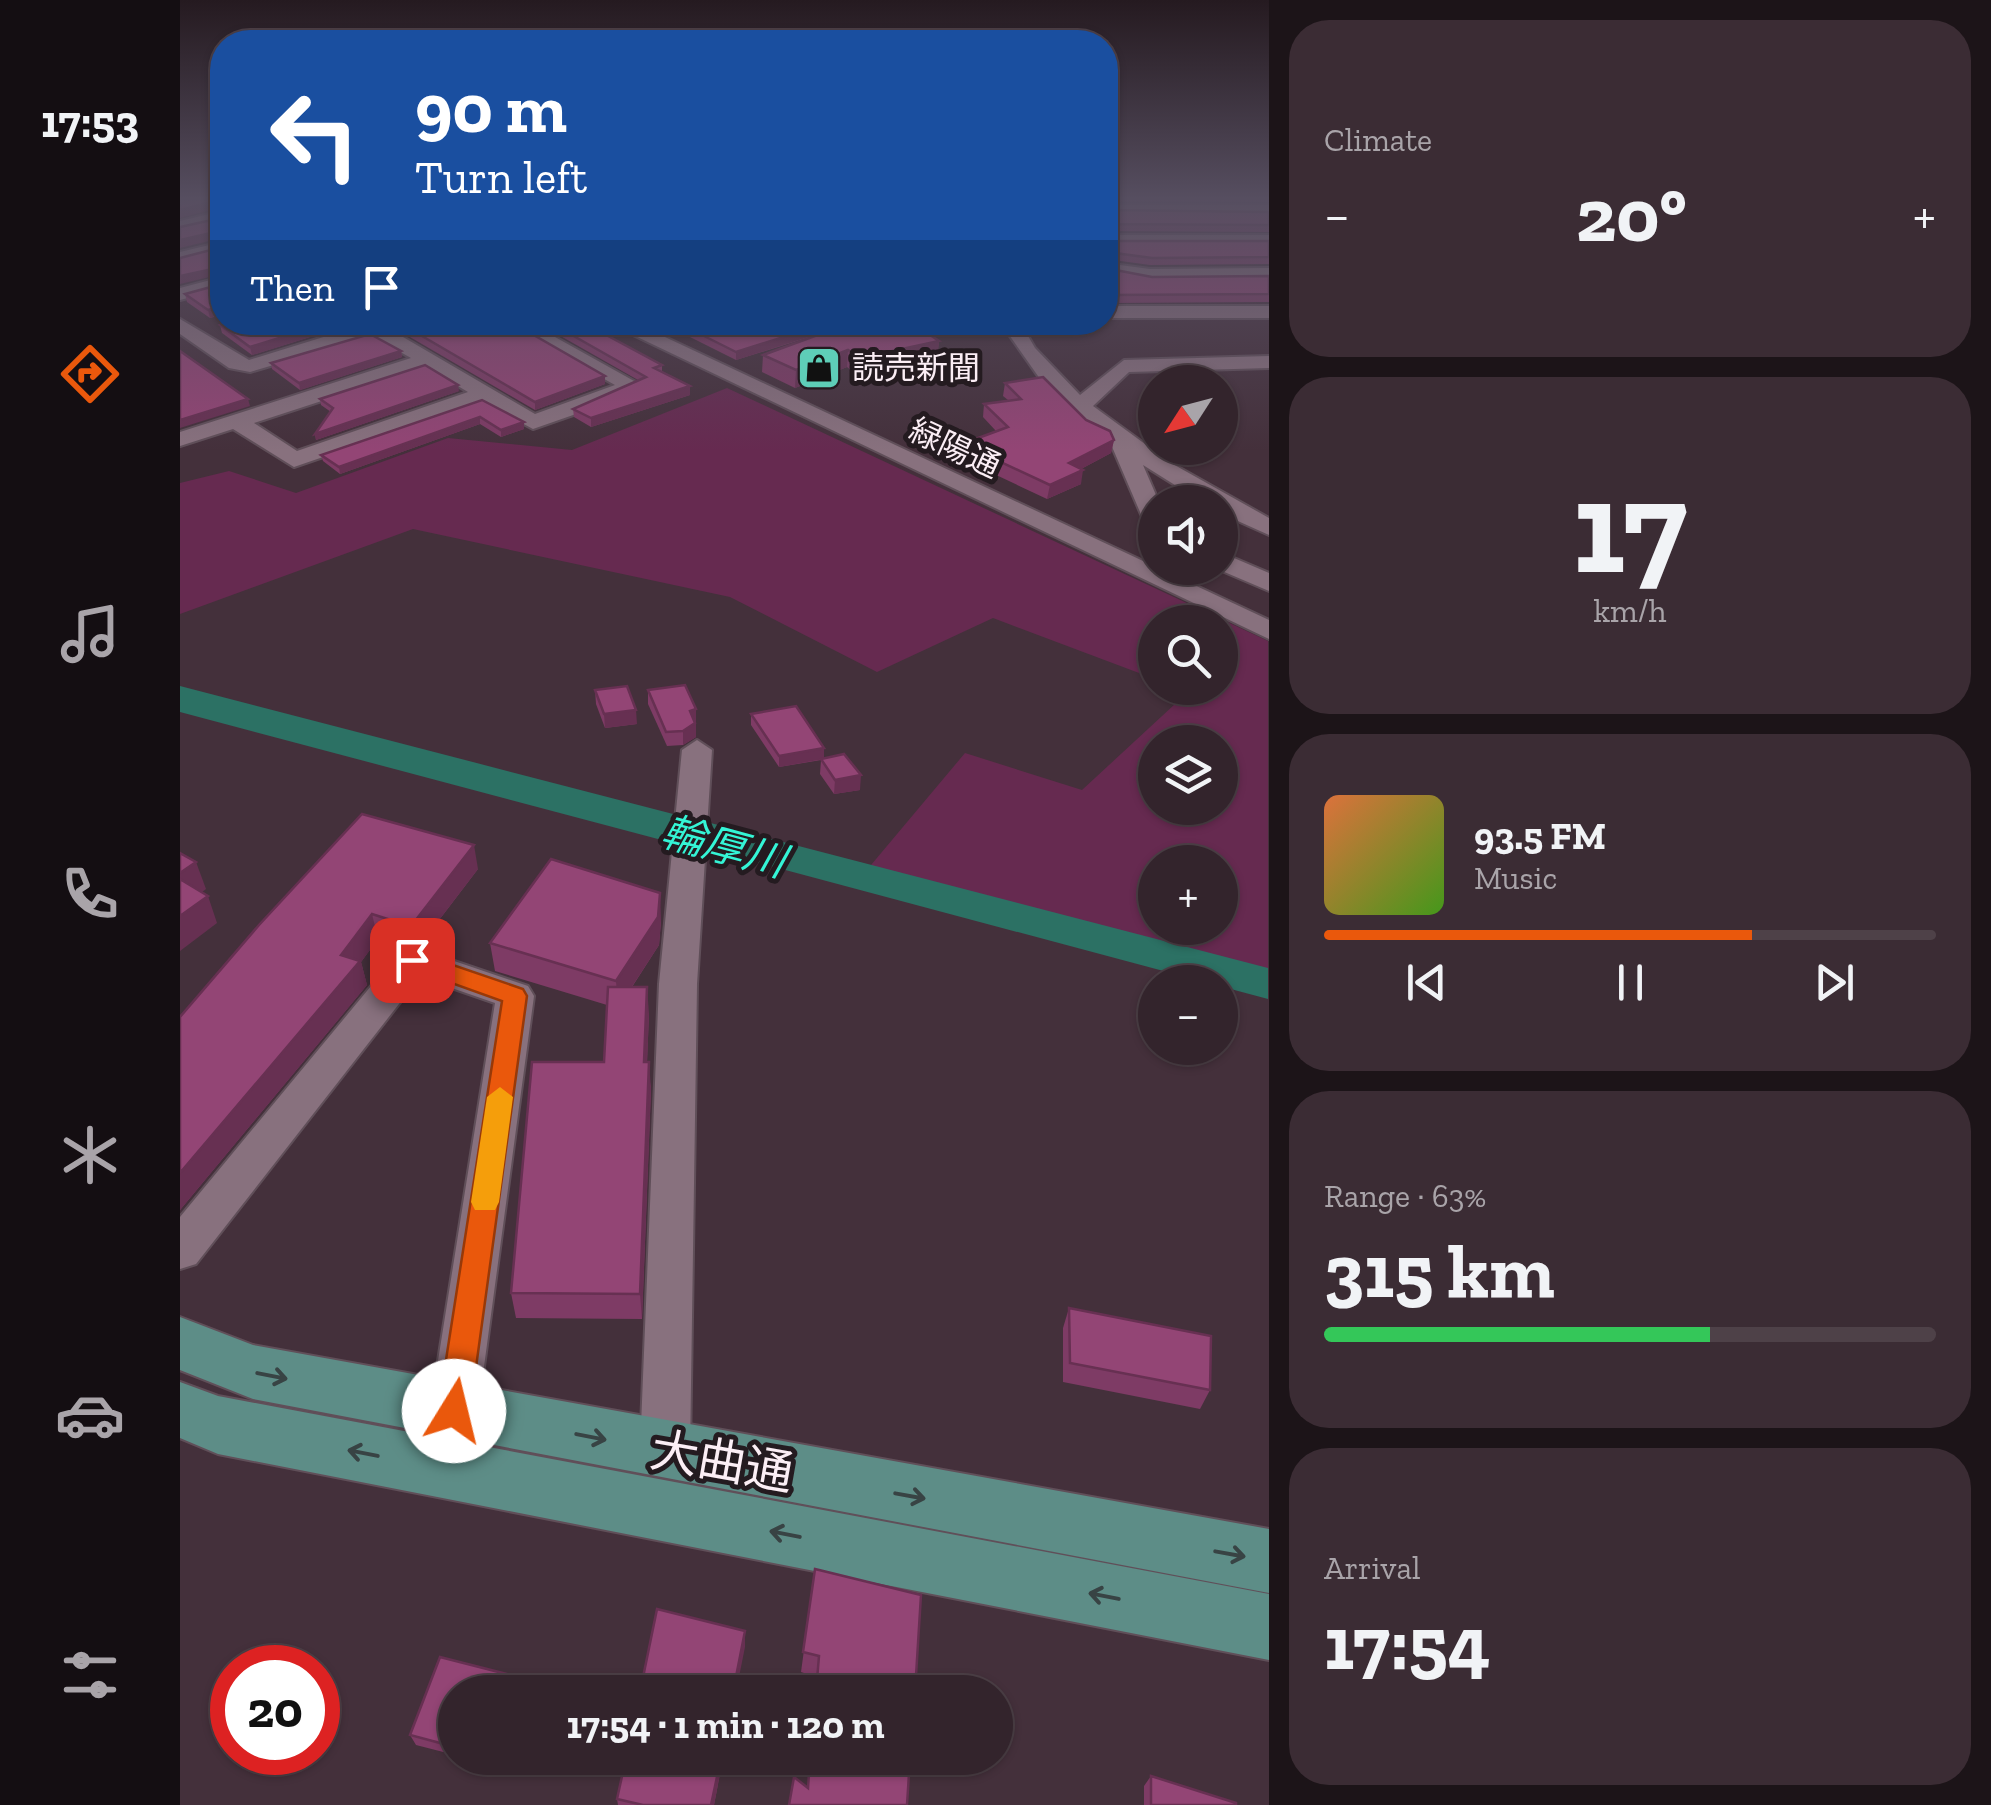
<!DOCTYPE html>
<meta charset="utf-8">
<style>
:root{--surface:#33242c;--page:#3b2c34;--text:#f1f3f6;--muted:#a9a4a9;--line:#4e4148;--accent:#ea580c}
body{margin:0;font-family:"Zilla Slab","Noto Sans JP",serif;background:var(--page);color:var(--text);height:100vh;display:flex;flex-direction:column;font-size:38px;white-space:nowrap}
*{box-sizing:border-box;margin:0}
p{font-size:32px;color:var(--muted)}
.icon{flex:none;width:55px;height:55px;fill:none;stroke:currentColor;stroke-width:2;stroke-linecap:round;stroke-linejoin:round}
.map{position:relative;flex:1;overflow:hidden}
.drawer{display:flex;flex-direction:column;gap:20px;padding:20px;background:#1c1418;width:722px}
.drawer>*{flex:none}
.banner{position:absolute;left:30px;top:30px;width:908px;height:305px;border-radius:40px;box-shadow:0 2px 8px #0004,0 0 0 2px var(--line);background:#1a4fa0;color:#fff;overflow:hidden}
.needle{width:65px;rotate:234deg}
.fabs{position:absolute;left:958px;top:365px;display:grid;gap:20px}
.fabs a{display:grid;place-items:center;width:100px;height:100px;border-radius:50%;background:var(--surface);box-shadow:0 2px 8px #0004,0 0 0 2px var(--line);font-size:50px}
.speed{position:absolute;left:30px;top:1645px;display:flex;gap:20px;font-size:50px;font-weight:700;text-align:center}
.speed>*{display:grid;place-content:center;width:130px;height:130px;border-radius:50%;background:var(--surface);box-shadow:0 2px 8px #0004,0 0 0 2px var(--line);line-height:1}
.speed .limit{border:15px solid #d22;background:#fff;color:#111}
.pin{position:absolute;display:grid;place-items:center;width:85px;height:85px;color:#fff;margin:-42px;border-radius:20px;box-shadow:0 5px 15px #0006}
.me{position:absolute;width:110px;margin:-55px;rotate:9deg;stroke-linejoin:round;filter:drop-shadow(0 0 8px #0008)}
.turn{display:flex;align-items:center;gap:35px;height:210px;padding:0 40px;font-size:45px}
.turn .icon{width:130px;height:130px;stroke-width:2.5}
.turn b{display:block;font-size:70px;line-height:85px}
.then{display:flex;align-items:center;height:95px;padding:0 40px;background:#0003;gap:20px;font-size:38px}
.big{font-size:75px;font-weight:700;line-height:1.1}
.drawer .tile{flex:1;display:flex;flex-direction:column;justify-content:center;gap:15px;min-width:0;padding:0 35px;border-radius:40px;background:var(--page)}
.drawer .dial{align-items:center;gap:0}
.dial b{font-size:130px;line-height:1}
.song{display:flex;align-items:center;gap:30px}
.cover{width:120px;height:120px;border-radius:15px;background:linear-gradient(135deg,hsl(20 70% 55%),hsl(100 70% 35%))}
.played{height:10px;border-radius:5px;background:linear-gradient(90deg,var(--accent) 70%,var(--line) 70%)}
.keys{display:flex;justify-content:space-around;direction:ltr}
.heat{display:flex;justify-content:space-between;align-items:center;font-size:55px;direction:ltr}
.charge{height:15px;border-radius:8px;background:linear-gradient(90deg,#34c759 63%,var(--line) 0)}
.trip{position:absolute;left:258px;top:1675px;width:575px;height:100px;border-radius:50px;background:var(--surface);box-shadow:0 2px 8px #0004,0 0 0 2px var(--line);font-weight:700;line-height:100px;text-align:center}
main{display:flex;flex:1;min-height:0}
.tabs{display:flex;flex-direction:column;width:180px;justify-content:space-around;align-items:center;background:#140e12;color:var(--muted)}
.tabs .icon{width:70px;height:70px}
.tabs .selected{color:var(--accent)}
.tabs b{font-size:45px;color:var(--text)}
.map>svg:first-child{display:block}
.green{fill:#662a50;fill-rule:evenodd}
.water{fill:#2c7164}
.lines{fill:none;stroke-linecap:round;stroke-linejoin:round}
.minor-casing{stroke:#604f59;stroke-width:4}
.major-casing{stroke:#604f59;stroke-width:4}
.minor{fill:#88717e;fill-rule:evenodd}
.major{fill:#5d8d87;fill-rule:evenodd}
.wall{fill:#7e3b65}
.shaded-wall{fill:#673052}
.building{fill:#934575;stroke:#673052;stroke-width:2.5}
.oneway{stroke:#384344}
.route{fill:#ea580c;stroke:#983908;stroke-width:2.5}
.slow{fill:#f59e0b}
.labels{text-anchor:middle;stroke-width:10;stroke-linejoin:round;paint-order:stroke}
.far-poi-label{font-size:32px;fill:#fbeef5;stroke:#241b20;text-anchor:start}
.far-street-label{font-size:32px;fill:#fbeef5;stroke:#241b20}
.water-label{font-size:42px;font-style:italic;fill:#34f5d6;stroke:#241b20}
.near-street-label{font-size:48px;fill:#fbeef5;stroke:#241b20}
</style>
<main>
<nav class="tabs">
<b>17:53</b>
<svg class="icon selected" aria-label="directions" viewBox="0 0 24 24"><path d="M12 3l9 9-9 9-9-9zM9 14v-3h6M13 9l2 2-2 2"/></svg>
<svg class="icon" aria-label="music" viewBox="0 0 24 24"><path d="M9 18V5l10-2v13"/><circle cx="6" cy="18" r="3"/><circle cx="16" cy="16" r="3"/></svg>
<svg class="icon" aria-label="phone" viewBox="0 0 24 24"><path d="M5 4h4l2 5-3 2q2 4 5 5l2-3 5 2v4C11 20 4 13 5 4z"/></svg>
<svg class="icon" aria-label="climate" viewBox="0 0 24 24"><path d="M12 3v18M4 7l16 10M4 17L20 7"/></svg>
<svg class="icon" aria-label="car" viewBox="0 0 24 24"><path d="M5 17H2v-5l4-1 3-4h7l3 4 3 1v5h-3M9 17h6M6 11h13"/><circle cx="7" cy="17" r="2"/><circle cx="17" cy="17" r="2"/></svg>
<svg class="icon" aria-label="filters" viewBox="0 0 24 24"><path d="M4 7h16M4 17h16"/><circle cx="9" cy="7" r="2"/><circle cx="15" cy="17" r="2"/></svg>
</nav>
<div class="map">
<svg width="1089" height="1805" viewBox="0 0 1089 1805">
<rect width="100%" height="100%" fill="#44303b"/>
<path class="green" d="M547,388L1088,641V976L686,871L785,753L902,790L1008,692L998,688H1040V622H975V679L813,618L697,672L550,597L233,529L0,614V483L49,471L116,493L268,438L392,450ZM975,742H1040V808H975ZM975,862H1040V928H975Z"/>
<g class="water">
<path d="M0,686L497,815L493,843L0,712Z"/>
<path d="M519,820L1088,968V999L516,846Z"/>
</g>
<g class="lines">
<g class="minor-casing">
<g id="minor">
<rect x="925" y="205" width="164" height="10"/>
<path d="M42,211V221L0,231V221Z"/>
<rect x="925" y="235" width="164" height="10"/>
<path d="M42,242V252L0,262V252Z"/>
<path d="M925,263L970,269L1089,268V280L970,281L925,273Z"/>
<path d="M42,277V289L0,300V288Z"/>
<rect x="925" y="306" width="164" height="12"/>
<path d="M0,319L69,360L192,322H223L211,330L355,414L435,385L322,322H348L463,386L459,392L353,429L303,402L114,467L53,429L0,446V432L231,358L192,336L70,372L49,368L0,334ZM246,367L288,392L117,451L74,423Z"/>
<path d="M426,322H453L1089,620V639Z"/>
<path d="M820,322H840L855,348L900,395L944,360L1089,356V368L949,372L913,406L991,463L1089,518V535L1040,513V502H1022L963,465L979,502H975V528L966,526L930,442L865,386Z"/>
<path d="M1040,552L1089,573V591L1035,568H1040Z"/>
<path d="M517,740L532,750L517,984L510,1451L502,1468L485,1475L468,1468L460,1451L479,984L502,750Z"/>
<path d="M233,947L348,986L354,996L298,1411L291,1427L274,1434L257,1427L250,1411L315,1003L240,977L16,1264L0,1269V1217L220,951Z"/>
</g>
</g>
<g class="major-casing">
<g id="major">
<path d="M0,1317L73,1345L1089,1529V1593L73,1399L0,1370Z"/>
<path d="M0,1382L38,1396L1089,1594V1660L38,1454L0,1438Z"/>
</g>
</g>
<use href="#minor" class="minor"/>
<use href="#major" class="major"/>
</g>
<g class="wall">
<path d="M925,199H1089V202L925,201Z"/>
<path d="M926,212H1089V232L925,231Z"/>
<path d="M926,241H1089V264L970,265L926,259Z"/>
<path d="M925,268L972,277L1089,276V302L925,303Z"/>
<path d="M42,284V315L30,318L7,302L5,294Z"/>
<path d="M178,322L72,355L42,333L40,325Z"/>
<path d="M217,322L425,384L355,410L218,330Z"/>
<path d="M356,322H402L482,365V372L510,395L411,427L394,417L393,409L458,380Z"/>
<path d="M480,322H731L759,341L757,359L678,376L667,367L615,388L582,372L583,355L656,329L556,360Z"/>
<path d="M221,351L222,357L120,390L92,369L91,363Z"/>
<path d="M825,383L906,420L934,440L931,453L901,469V484L867,499L780,458L782,444L816,431L803,417L804,404L828,400L823,396Z"/>
<path d="M279,391L136,440L135,434L151,412L141,405L140,399Z"/>
<path d="M302,400L344,429L321,437L300,424L160,474L143,461L141,455Z"/>
<path d="M415,690L457,724L425,728L416,704Z"/>
<path d="M468,690L516,709V737L503,745L487,746L468,704Z"/>
<path d="M571,714L644,759L680,790L654,794L640,774L641,760L599,767L571,725Z"/>
<path d="M298,869L240,945L223,946L198,939L181,962L187,985L0,1210V1017L79,925Z"/>
<path d="M481,921L479,945L452,987L469,1014L467,1062L471,1089L462,1319L336,1318L331,1293L424,1062L427,1005L315,971L310,943Z"/>
<path d="M889,1308L1030,1390L1020,1409L883,1382V1328Z"/>
<path d="M635,1569L735,1692H635L636,1677L621,1672Z"/>
<path d="M260,1657L350,1680L353,1692H275V1755L236,1745L230,1735Z"/>
<path d="M283,1758H356L350,1776Z"/>
<path d="M446,1758H543L534,1805H438L437,1799Z"/>
<path d="M971,1776L1056,1805H964V1786Z"/>
</g>
<g class="shaded-wall">
<path d="M39,200L41,207L0,218V210Z"/>
<path d="M39,231L41,238L0,248V240Z"/>
<path d="M42,267V274L0,284V276Z"/>
<path d="M39,307L41,314L30,318L28,310Z"/>
<path d="M151,322H178L72,355L70,347Z"/>
<path d="M651,322H675L556,360V352Z"/>
<path d="M759,341L757,359L678,376L680,358Z"/>
<path d="M668,350L667,367L615,388L616,370Z"/>
<path d="M221,351L222,357L120,390L119,383Z"/>
<path d="M425,376V384L355,410V402Z"/>
<path d="M278,385L279,391L136,440L135,434Z"/>
<path d="M510,386V395L411,427V418Z"/>
<path d="M68,399L70,406L0,428V420Z"/>
<path d="M300,417V424L160,474L159,467Z"/>
<path d="M344,422V429L321,437V430Z"/>
<path d="M934,440L931,453L886,477L889,463Z"/>
<path d="M903,470L901,484L867,499L870,485Z"/>
<path d="M516,709V737L503,745V731L510,711Z"/>
<path d="M456,710L457,724L425,728L424,714Z"/>
<path d="M644,748V759L599,767V756Z"/>
<path d="M681,775L680,790L654,794L655,780Z"/>
<path d="M294,845L298,869L240,945L235,921Z"/>
<path d="M16,862L26,889L6,904L0,888V873Z"/>
<path d="M480,893L481,921L479,945L438,1008L436,981Z"/>
<path d="M28,896L37,923L0,951V916Z"/>
<path d="M192,914L198,939L181,962L187,985L0,1210V1173L161,955Z"/>
<path d="M467,987L469,1014L466,1089L464,1062Z"/>
<path d="M469,1062L471,1089L462,1319L460,1294Z"/>
<path d="M565,1631V1647L556,1692H553Z"/>
<path d="M350,1680L353,1692H347Z"/>
<path d="M350,1758H356L350,1776L347,1766Z"/>
<path d="M541,1758H543L534,1805H531Z"/>
</g>
<g class="building">
<path d="M0,199H42V203L39,200L0,210Z"/>
<path d="M925,210L1089,212V225L926,224L925,229Z"/>
<path d="M42,211V234L39,231L0,240V227L41,218Z"/>
<path d="M925,240L926,241H1089V257L972,258L927,252L925,261Z"/>
<path d="M42,247V267L0,276V258Z"/>
<path d="M925,268L972,277L1089,276V294L925,295Z"/>
<path d="M42,284V307H39L28,310L5,294Z"/>
<path d="M46,322H151L70,347L40,325Z"/>
<path d="M218,322H331L425,376L355,402Z"/>
<path d="M369,322H402L482,365L474,368L510,386L411,418L393,409L466,377Z"/>
<path d="M496,322H651L556,352Z"/>
<path d="M673,322H731L759,341L680,358L668,350L616,370L583,355Z"/>
<path d="M190,334L221,351L119,383L91,363Z"/>
<path d="M0,351L68,399L0,420Z"/>
<path d="M245,365L278,385L135,434L153,408L140,399Z"/>
<path d="M863,377L906,420L930,431L934,440L889,463L903,470L870,485L782,444L828,427L804,404L841,399L825,383Z"/>
<path d="M302,400L344,422L321,430L300,417L159,467L141,455Z"/>
<path d="M505,685L516,709L510,711L515,723L503,731L486,732L468,690Z"/>
<path d="M447,686L456,710L424,714L415,690Z"/>
<path d="M616,706L644,748L599,756L571,714Z"/>
<path d="M664,754L681,775L655,780L641,759Z"/>
<path d="M182,814L294,845L235,921L217,922L192,914L161,955L180,961L0,1173V1017L79,925Z"/>
<path d="M0,853L16,862L0,873Z"/>
<path d="M371,859L480,893L478,917L436,981L310,943Z"/>
<path d="M0,879L28,896L0,916Z"/>
<path d="M428,987H467L464,1062H469L460,1294L331,1293L352,1062H424Z"/>
<path d="M889,1308L1031,1336L1030,1390L890,1363Z"/>
<path d="M635,1569L741,1595L735,1692H636L639,1656L623,1652Z"/>
<path d="M477,1609L565,1631L553,1692H460Z"/>
<path d="M260,1657L350,1680L347,1692H275V1747L230,1735Z"/>
<path d="M315,1758H350L347,1766Z"/>
<path d="M446,1758H541L531,1805H463L437,1799Z"/>
<path d="M630,1758H730L727,1805H609L614,1777L628,1788Z"/>
<path d="M971,1776L1056,1803V1805H971Z"/>
</g>
<defs><path id="oneway-shaft" d="M-6 0H5M1.5-3L5.5 0L1.5 3" fill="none" stroke-width="1.6" stroke-linecap="round" stroke-linejoin="round" transform="scale(2.5)"/></defs>
<g class="oneway">
<use href="#oneway-shaft" transform="translate(92 1376) rotate(11)"/>
<use href="#oneway-shaft" transform="translate(411 1437) rotate(11)"/>
<use href="#oneway-shaft" transform="translate(183 1453) rotate(-169)"/>
<use href="#oneway-shaft" transform="translate(730 1496) rotate(10)"/>
<use href="#oneway-shaft" transform="translate(605 1534) rotate(-169)"/>
<use href="#oneway-shaft" transform="translate(1050 1554) rotate(10)"/>
<use href="#oneway-shaft" transform="translate(924 1596) rotate(-169)"/>
</g>
<linearGradient id="sky" x2="0" y2="1"><stop stop-color="#251a20"/><stop offset="0.44" stop-color="#564e60"/><stop offset="1" stop-color="#564e60" stop-opacity="0"/></linearGradient>
<rect width="1089" height="451" fill="url(#sky)"/>
<path class="route" d="M232,951L343,989L347,996L290,1411L285,1421L274,1426L263,1421L258,1411L322,1001L224,966L221,960Z"/>
<path class="slow" d="M320,1087L333,1097L319,1202L315,1210H295L291,1202L307,1097Z"/>
<defs>
<g id="shop-square" transform="scale(2.25)"><rect x="-9" y="-9" width="18" height="18" rx="4" fill="#5eceb8" stroke="#241b20"/><path d="M-5-2.5h2.3a2.7 3.5 0 0 1 5.4 0H5L5.5 6h-11ZM-1.5-2.5h3a1.5 2.3 0 0 0-3 0Z" fill="#111"/></g>
</defs>
<g fill-rule="evenodd">
<use href="#shop-square" x="639" y="368"/>
</g>
<g class="labels">
<g class="far-poi-label">
<text x="672" y="379">読売新聞</text>
</g>
<g class="far-street-label">
<text transform="translate(775 448) rotate(25)" y="11">緑陽通</text>
</g>
<g class="water-label">
<text transform="translate(544 846) rotate(15)" y="15">輪厚川</text>
</g>
<g class="near-street-label">
<text transform="translate(542 1461) rotate(10)" y="17">大曲通</text>
</g>
</g>
</svg>
<div class="fabs">
<a><svg class="needle" viewBox="-14 -14 28 28"><path d="M0-13l5 13h-10z" fill="#e53935"/><path d="M0 13l5-13h-10z" fill="#a9a4a9"/></svg></a>
<a><svg class="icon" aria-label="sound" viewBox="0 0 24 24"><path d="M4 9h4l5-4v14l-5-4H4zM17 9q2 3 0 6"/></svg></a>
<a><svg class="icon" aria-label="search" viewBox="0 0 24 24"><circle cx="10" cy="10" r="6"/><path d="M15 15l6 6"/></svg></a>
<a><svg class="icon" aria-label="layers" viewBox="0 0 24 24"><path d="M12 4l9 5-9 5-9-5zM3 14l9 5 9-5"/></svg></a>
<a>+</a>
<a>−</a>
</div>
<div class="speed"><div class="limit">20</div></div>
<div class="pin" style="left:232px;top:960px;background:#d93025"><svg class="icon" aria-label="arrive" viewBox="0 0 24 24"><path d="M6 21V4h12l-3 4 3 4H6"/></svg></div>
<svg class="me" style="left:274px;top:1411px" viewBox="-20 -20 40 40"><circle r="19" fill="#fff"/><path d="M0-13L10 11 0 6-10 11z" fill="#ea580c"/></svg>
<div class="trip">17:54 · 1 min · 120 m</div>
<div class="banner">
<div class="turn"><svg class="icon" aria-label="left" viewBox="0 0 24 24"><path d="M17 20v-9H6M10 6l-5 5 5 5"/></svg><div><b>90 m</b>Turn left</div></div>
<div class="then">Then<svg class="icon" aria-label="arrive" viewBox="0 0 24 24"><path d="M6 21V4h12l-3 4 3 4H6"/></svg></div>
</div>
</div>
<section class="drawer">
<div class="tile"><p>Climate</p>
<div class="heat"><a>−</a><b class="big">20°</b><a>+</a></div>
</div>
<div class="tile dial"><b>17</b><p>km/h</p></div>
<div class="tile">
<div class="song"><i class="cover"></i><div><b>93.5 FM</b><p>Music</p></div></div>
<div class="played"></div>
<div class="keys"><svg class="icon" aria-label="previous" viewBox="0 0 24 24"><path d="M18 5L8 12l10 7zM5 5v14"/></svg><svg class="icon" aria-label="pause" viewBox="0 0 24 24"><path d="M8 5v14M16 5v14"/></svg><svg class="icon" aria-label="next" viewBox="0 0 24 24"><path d="M6 5l10 7-10 7zM19 5v14"/></svg></div>
</div>
<div class="tile"><p>Range · 63%</p><b class="big">315 km</b><div class="charge"></div></div>
<div class="tile"><p>Arrival</p><b class="big">17:54</b></div>
</section>
</main>
